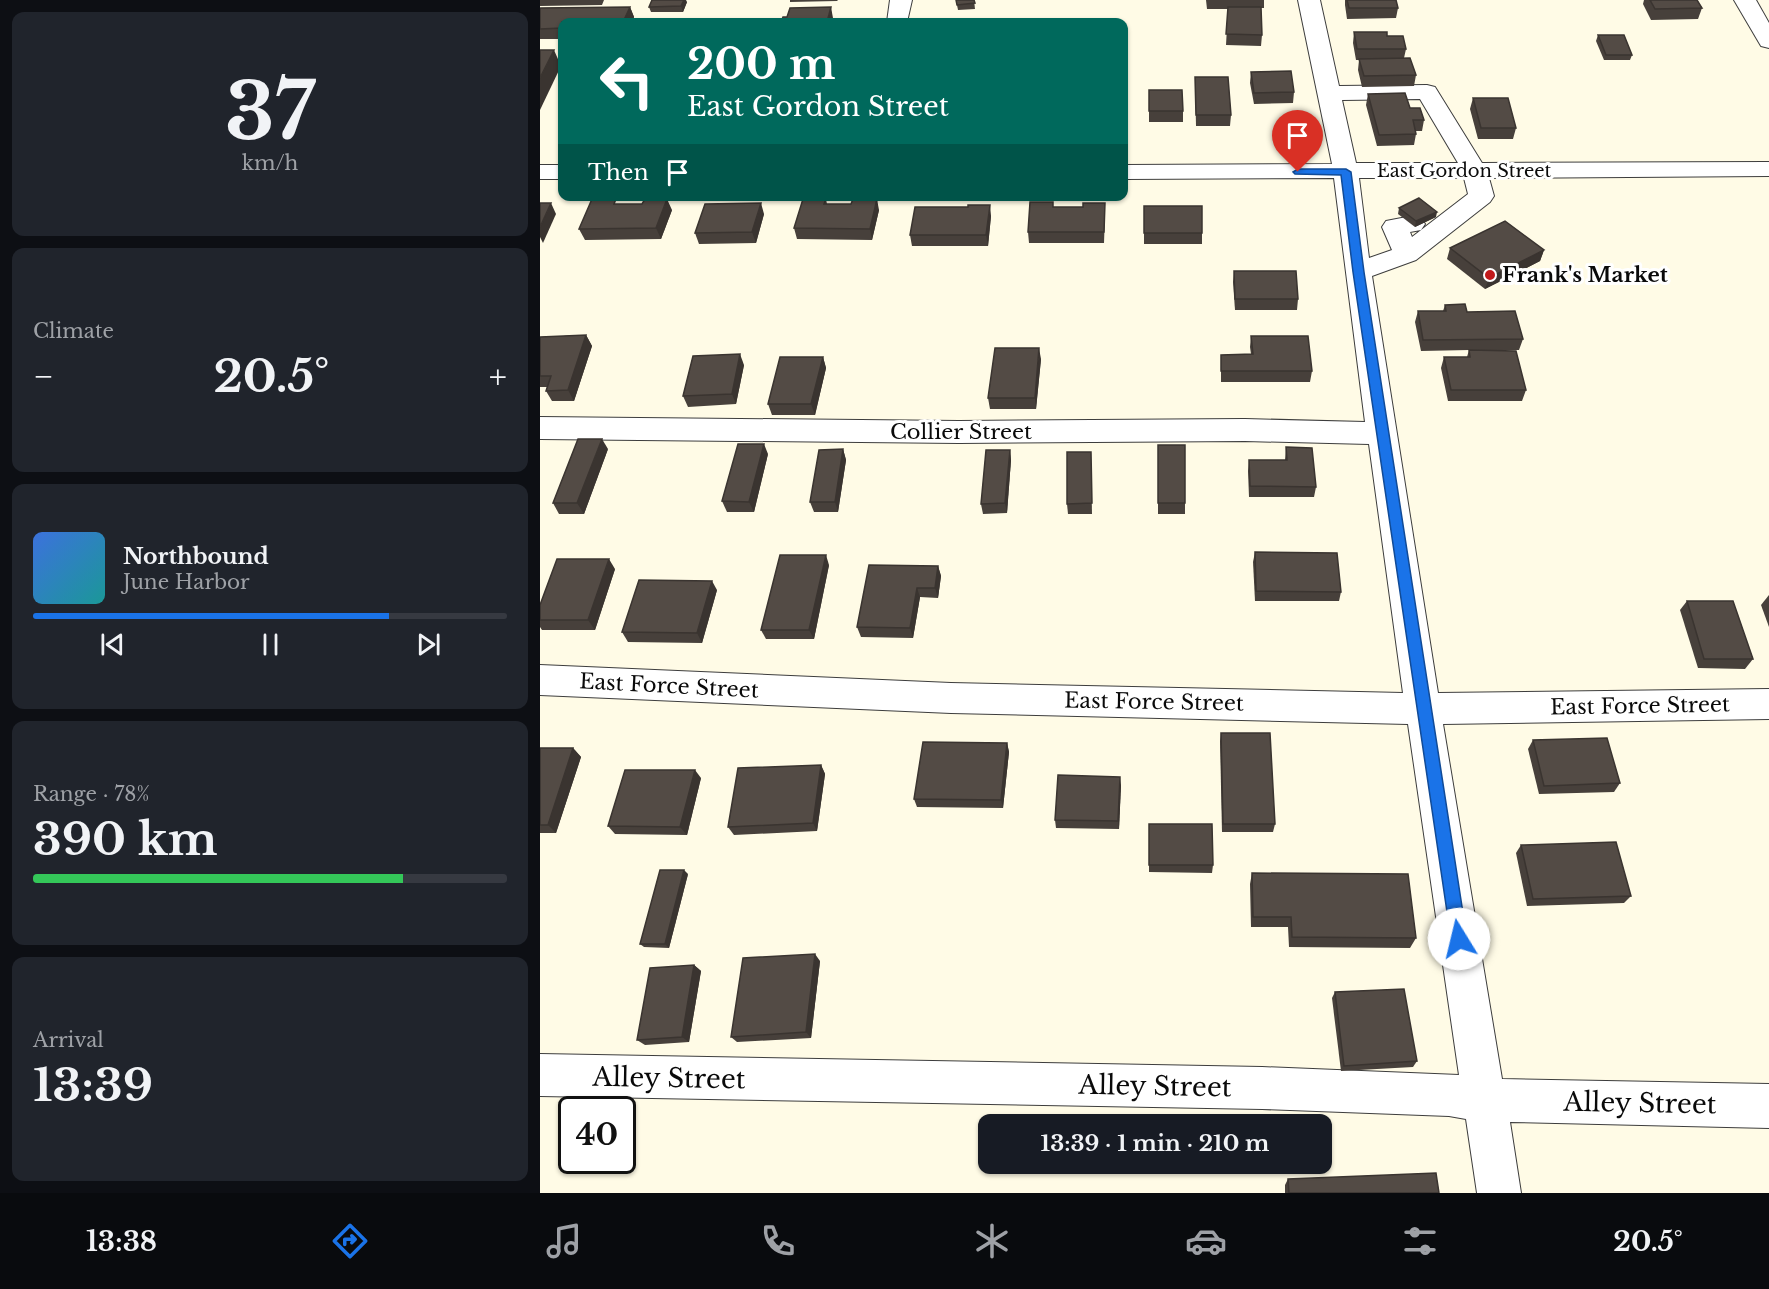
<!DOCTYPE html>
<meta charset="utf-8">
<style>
:root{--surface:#171b24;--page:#20242c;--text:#f1f3f6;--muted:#9ea1a6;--line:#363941;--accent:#1a73e8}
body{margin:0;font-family:"Libre Baskerville",serif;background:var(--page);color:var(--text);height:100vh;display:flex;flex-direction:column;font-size:22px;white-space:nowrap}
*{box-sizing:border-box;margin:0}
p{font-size:20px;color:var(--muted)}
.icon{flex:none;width:33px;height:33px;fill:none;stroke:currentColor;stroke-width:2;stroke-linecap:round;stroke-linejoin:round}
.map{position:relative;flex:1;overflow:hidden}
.panel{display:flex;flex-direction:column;gap:12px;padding:12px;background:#0d0f14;width:540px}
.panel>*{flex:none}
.top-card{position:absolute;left:18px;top:18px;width:570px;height:183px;border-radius:12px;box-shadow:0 2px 4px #0004;background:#00695c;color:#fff;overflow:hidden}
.speed{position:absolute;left:18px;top:1096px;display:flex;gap:12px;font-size:30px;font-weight:700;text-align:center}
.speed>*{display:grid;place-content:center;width:78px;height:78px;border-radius:50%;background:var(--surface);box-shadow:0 2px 4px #0004;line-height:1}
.speed .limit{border:3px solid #111;border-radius:9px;background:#fff;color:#111}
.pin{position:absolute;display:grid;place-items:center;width:51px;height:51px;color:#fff;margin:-62px -26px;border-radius:50% 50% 50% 0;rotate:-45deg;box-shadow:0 0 6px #0007}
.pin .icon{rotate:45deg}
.me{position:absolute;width:66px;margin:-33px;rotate:351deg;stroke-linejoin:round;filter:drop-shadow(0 0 4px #0008)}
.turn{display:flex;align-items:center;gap:21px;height:126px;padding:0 30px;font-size:27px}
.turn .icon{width:78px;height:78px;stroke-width:2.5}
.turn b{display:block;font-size:42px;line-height:51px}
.then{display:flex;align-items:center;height:57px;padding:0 30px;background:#0003;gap:12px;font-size:22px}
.big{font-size:45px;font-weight:700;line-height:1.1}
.panel .tile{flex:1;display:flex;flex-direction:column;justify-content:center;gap:9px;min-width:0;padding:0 21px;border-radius:12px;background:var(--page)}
.panel .dial{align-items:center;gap:0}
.dial b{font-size:78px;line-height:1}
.song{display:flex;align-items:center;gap:18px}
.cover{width:72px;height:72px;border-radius:9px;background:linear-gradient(135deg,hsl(220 70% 55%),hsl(180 70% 35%))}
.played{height:6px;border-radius:3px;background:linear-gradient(90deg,var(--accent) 75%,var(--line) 75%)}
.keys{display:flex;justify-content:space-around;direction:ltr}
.heat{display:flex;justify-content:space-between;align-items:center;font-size:33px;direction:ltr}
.charge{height:9px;border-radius:4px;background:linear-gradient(90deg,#34c759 78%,var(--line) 0)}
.trip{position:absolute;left:438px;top:1114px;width:354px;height:60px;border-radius:12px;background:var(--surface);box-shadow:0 2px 4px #0004;font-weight:700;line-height:60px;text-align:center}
.tab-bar{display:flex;height:96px;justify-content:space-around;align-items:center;background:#090b0e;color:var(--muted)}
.tab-bar .icon{width:42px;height:42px}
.tab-bar .active{color:var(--accent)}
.tab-bar b{font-size:27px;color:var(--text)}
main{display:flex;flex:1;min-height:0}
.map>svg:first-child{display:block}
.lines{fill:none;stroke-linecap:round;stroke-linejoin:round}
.minor-casing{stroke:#3d3d3d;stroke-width:2}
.minor{fill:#fff;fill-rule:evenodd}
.wall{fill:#47403b}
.shaded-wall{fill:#3a3430}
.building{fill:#534b45;stroke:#3a3430;stroke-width:1.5}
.route{fill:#1a73e8;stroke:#114b97;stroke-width:1.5}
.poi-dot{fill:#c21a1b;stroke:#fff;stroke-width:2}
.labels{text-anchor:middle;stroke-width:6;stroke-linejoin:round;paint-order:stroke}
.far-street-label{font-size:18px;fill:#0a0a0a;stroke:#fff}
.poi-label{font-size:21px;font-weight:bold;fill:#0a0a0a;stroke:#fff;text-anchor:start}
.street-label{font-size:21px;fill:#0a0a0a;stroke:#fff}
.near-street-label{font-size:26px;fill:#0a0a0a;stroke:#fff}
</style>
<main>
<section class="panel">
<div class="tile dial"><b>37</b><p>km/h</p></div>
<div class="tile"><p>Climate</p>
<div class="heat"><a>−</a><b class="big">20.5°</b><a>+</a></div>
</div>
<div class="tile">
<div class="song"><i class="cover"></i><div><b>Northbound</b><p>June Harbor</p></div></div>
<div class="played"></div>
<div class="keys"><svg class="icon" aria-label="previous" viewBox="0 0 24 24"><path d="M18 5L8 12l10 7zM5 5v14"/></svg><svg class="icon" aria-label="pause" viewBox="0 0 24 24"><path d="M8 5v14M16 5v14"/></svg><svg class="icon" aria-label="next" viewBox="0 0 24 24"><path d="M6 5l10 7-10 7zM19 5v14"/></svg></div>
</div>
<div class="tile"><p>Range · 78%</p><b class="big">390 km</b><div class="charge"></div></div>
<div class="tile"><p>Arrival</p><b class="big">13:39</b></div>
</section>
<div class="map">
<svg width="1229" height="1193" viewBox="0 0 1229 1193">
<rect width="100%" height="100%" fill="#fffbe6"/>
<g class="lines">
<g class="minor-casing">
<g id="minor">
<path d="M350,0H372L367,22H347Z"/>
<path d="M758,0H780L799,86L887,85L895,87L942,163L1229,162V176L949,178L954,196L950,202L876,260L832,276L898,693L1229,689V719L903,724L962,1079L1229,1084V1128L970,1122L981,1193H937L926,1119L909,1116L722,1109L0,1096V1054L722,1067L919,1075L868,724L411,713L0,695V665L411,683L863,693L829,444L705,441L419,443L0,439V417L419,421L705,419L825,422L794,178L584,179V165L792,164ZM880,99L918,163H816L802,100ZM819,178H924L928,194L872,237L870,232L881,230L885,224L881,218L872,216L846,221L842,227L852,250L829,258Z"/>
<path d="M1194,0H1216L1229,23V48L1221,46Z"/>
<rect x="0" y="165" width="22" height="14"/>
</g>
</g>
<use href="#minor" class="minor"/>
</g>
<g class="wall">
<path d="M0,0H64L62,5L0,6Z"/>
<path d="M250,0H298L297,1L250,2Z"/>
<path d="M416,0H434L435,9L418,10Z"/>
<path d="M666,0H724V8H721L722,35L721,46L686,45L688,9H667Z"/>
<path d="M805,0H856L858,8L856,18L807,19L805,5Z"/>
<path d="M1104,0H1157L1162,8L1158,19L1111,20L1103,4Z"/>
<path d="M147,2L143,12H111L109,7Z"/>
<path d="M90,7L94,17L92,22H22V39H0V8Z"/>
<path d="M814,32L847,36L866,49L864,58L876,75L874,86L822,87L818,70L819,60H816L813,43Z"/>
<path d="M1058,35L1092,55L1090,60H1064L1056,41Z"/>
<path d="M711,72L754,92L753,103L714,104L710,83Z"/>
<path d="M655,77L691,115L690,126H656Z"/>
<path d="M609,90L643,111V122H609Z"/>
<path d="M828,94L870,108L884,120L882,131H876V134L874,145L837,146L826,105Z"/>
<path d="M933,98L976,128L973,139H938L930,109Z"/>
<path d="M286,199L287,204H311L339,210L332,240L257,239L254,228Z"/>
<path d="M513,202V207L565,214L564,243H489L488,232Z"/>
<path d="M604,206L662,233V244H604Z"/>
<path d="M859,208L896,217L875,227L858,214Z"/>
<path d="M132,210L121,239L45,240L39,229Z"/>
<path d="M224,214L216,243L159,244L155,233Z"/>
<path d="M451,216L448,246H372L370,235Z"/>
<path d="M910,248L1004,250L1000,261L945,289L907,259Z"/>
<path d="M694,271L758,299L757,310H695L693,282Z"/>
<path d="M905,305L927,312L983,339L979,350H932L986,390L982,401H908L901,368L904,357H927L929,350L881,351L875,322L878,311H903Z"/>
<path d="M46,335L52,346L34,401H12L6,391L7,387H0V337Z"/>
<path d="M711,336L772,371L770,382H681V355L711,354L710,347Z"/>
<path d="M283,357L286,368L275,415H232L228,404Z"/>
<path d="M501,359L496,409H450L448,398Z"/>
<path d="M204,365L196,404L148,407L143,396Z"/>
<path d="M618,445L645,503V514H618Z"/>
<path d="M746,447L776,487L774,497H709L708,471L709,460H745Z"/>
<path d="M68,449L44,514H19L13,503Z"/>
<path d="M303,449L306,460L298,512H274L270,502Z"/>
<path d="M470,450L471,460L467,513L443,514L441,504Z"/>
<path d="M228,454L214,512H187L182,501Z"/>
<path d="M551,462L552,514H528L527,504Z"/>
<path d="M715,552L801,592L799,601H715L713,562Z"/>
<path d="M289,565L274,639H226L221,630Z"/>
<path d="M398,566L401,576L398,598L380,597L373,638L321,637L317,627Z"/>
<path d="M75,569L55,630H2L0,627V605Z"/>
<path d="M177,590L162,643L88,642L82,632Z"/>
<path d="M1229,595V627L1221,605Z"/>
<path d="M1147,601L1213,659L1205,669L1158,668L1140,610Z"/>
<path d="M681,733L735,824L733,832H682L680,741Z"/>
<path d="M993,740L1080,783L1074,792L999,794L988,749Z"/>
<path d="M467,743L469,752L463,808L377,807L374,799Z"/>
<path d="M0,748H33L41,757L16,833H0Z"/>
<path d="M281,765L285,774L277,831L194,835L188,827Z"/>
<path d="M161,778L147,835L75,834L68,826Z"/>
<path d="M581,785L579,829L516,828L515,820Z"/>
<path d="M609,824L673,865L672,873L609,872Z"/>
<path d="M981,845L1091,896L1084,903L987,906L976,853Z"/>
<path d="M712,873L876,938L870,948L749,947L748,927H711L710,884Z"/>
<path d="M148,874L129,948L104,947L100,944Z"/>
<path d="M280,961L271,1038L197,1042L191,1037Z"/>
<path d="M154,965L161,971L149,1042L105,1045L97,1040Z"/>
<path d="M795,992L877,1061L873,1067L801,1071L792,998Z"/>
<path d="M748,1179L899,1193H745V1185Z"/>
</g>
<g class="shaded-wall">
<path d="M144,0H146L147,2L143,12L141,6Z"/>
<path d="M90,7L94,17L92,22H83Z"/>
<path d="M291,7L293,18L292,22H287Z"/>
<path d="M14,50L21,66L0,110V78Z"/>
<path d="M127,199L132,210L121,239L116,228Z"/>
<path d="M337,199L339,210L332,240L330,229Z"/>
<path d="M11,203L16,214L3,243L0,237V227Z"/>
<path d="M221,203L224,214L216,243L212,232Z"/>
<path d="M450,205L451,216L448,246L446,235Z"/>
<path d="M897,212L896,217L875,227L876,221Z"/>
<path d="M1004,250L1000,261L945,289L949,278Z"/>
<path d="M46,335L52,346L34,401L28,390Z"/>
<path d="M499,348L501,359L496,409L495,398Z"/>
<path d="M200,354L204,365L196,404L192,394Z"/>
<path d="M283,357L286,368L275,415L271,404Z"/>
<path d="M62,439L68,449L44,514L37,503Z"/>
<path d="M224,444L228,454L214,512L209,502Z"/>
<path d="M303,449L306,460L298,512L295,502Z"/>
<path d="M470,450L471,460L467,513L465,503Z"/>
<path d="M286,555L289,565L274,639L269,630Z"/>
<path d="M69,559L75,569L55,630L48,620Z"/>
<path d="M398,566L401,576L398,598L395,588Z"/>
<path d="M172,581L177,590L162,643L157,633Z"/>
<path d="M377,588L380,597L373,638L370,628Z"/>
<path d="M467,743L469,752L463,808L461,800Z"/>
<path d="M33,748L41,757L16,833L8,825Z"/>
<path d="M281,765L285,774L277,831L273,823Z"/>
<path d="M155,770L161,778L147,835L140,827Z"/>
<path d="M580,777L581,785L579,829L578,821Z"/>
<path d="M144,870L148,874L129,948L125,944Z"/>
<path d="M275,954L280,961L271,1038L266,1032Z"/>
<path d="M154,965L161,971L149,1042L142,1037Z"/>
</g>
<g class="building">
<path d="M112,0H144L141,6L109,7Z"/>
<path d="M416,0H434L435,3L417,5Z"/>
<path d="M807,0H856L858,8H809Z"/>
<path d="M1110,0H1157L1162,8L1115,9Z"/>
<path d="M90,7L83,22H22V28L0,29V8Z"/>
<path d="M291,7L287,22H241L243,17H247L250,8Z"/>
<path d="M688,7H721L722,35L686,34Z"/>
<path d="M814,32H847V36H863L866,49H817Z"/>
<path d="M1058,35H1084L1092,55H1066Z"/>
<path d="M0,50H14L0,78Z"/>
<path d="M870,58L876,75L824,76L819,59Z"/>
<path d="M751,71L754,92L714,93L711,72Z"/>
<path d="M655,77H688L691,115H656Z"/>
<path d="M609,90H642L643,111H609Z"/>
<path d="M865,93L870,108H880L884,120H873L876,134L839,135L828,94Z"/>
<path d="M933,98H968L976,128H941Z"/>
<path d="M879,198L897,212L876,221L859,208Z"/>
<path d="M52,199H76L74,204H102L105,199H127L116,228L39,229Z"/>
<path d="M263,199H286L284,204H311L313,199H337L330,229L254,228Z"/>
<path d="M490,202H513V207H543V203H565L564,232H488Z"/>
<path d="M0,203H11L0,227Z"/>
<path d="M221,203L212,232L155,233L165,204Z"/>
<path d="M428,205H450L446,235H370L375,207H428Z"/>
<rect x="604" y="206" width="58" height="27"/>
<path d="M965,221L1004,250L949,278L910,248Z"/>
<path d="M694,271H756L758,299H695Z"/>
<path d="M925,304L927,312L975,311L983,339L883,340L878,311H906L905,305Z"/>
<path d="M46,335L28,390L6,391L11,376H0V337Z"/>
<path d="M711,336H768L772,371H681V355L713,354Z"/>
<path d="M455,348H499L495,398H448Z"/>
<path d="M929,350L976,351L986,390H911L904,357H930Z"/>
<path d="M200,354L192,394L143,396L153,356Z"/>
<path d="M240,357H283L271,404H228Z"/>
<path d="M38,439H62L37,503H13Z"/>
<path d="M198,444H224L209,502L182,501Z"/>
<rect x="618" y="445" width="27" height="58"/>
<path d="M746,447L772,448L776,487L710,486L709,460H747Z"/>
<path d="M303,449L295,502H270L279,450Z"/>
<path d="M446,450H470L465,503L441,504Z"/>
<path d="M527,452H551L552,503L527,504Z"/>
<path d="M715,552L797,553L801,592L716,591Z"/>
<path d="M240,555H286L269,630H221Z"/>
<path d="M17,559H69L48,620H0V605Z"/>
<path d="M329,565L398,566L395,588H377L370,628L317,627Z"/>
<path d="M99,580L172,581L157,633L82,632Z"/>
<path d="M1147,601H1193L1213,659H1164Z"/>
<path d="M681,733H730L735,824H683Z"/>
<path d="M1067,738L1080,783L1004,786L993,740Z"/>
<path d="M383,742L467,743L461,800L374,799Z"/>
<path d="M0,748H33L8,825H0Z"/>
<path d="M281,765L273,823L188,827L198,768Z"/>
<path d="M85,770H155L140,827L68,826Z"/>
<path d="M518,775L580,777L578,821L515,820Z"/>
<path d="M609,824H672L673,865H609Z"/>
<path d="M1076,842L1091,896L993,899L981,845Z"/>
<path d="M120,870H144L125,944H100Z"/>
<path d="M712,873L868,874L876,938L752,937L751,917H713Z"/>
<path d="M275,954L266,1032L191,1037L203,958Z"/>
<path d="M154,965L142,1037L97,1040L110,968Z"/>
<path d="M864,989L877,1061L804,1066L795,992Z"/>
<path d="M896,1173L899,1193H749L748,1179Z"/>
</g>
<path class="route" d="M758,169H806L811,172L824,272L927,939L925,945L919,947L913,945L911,939L813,272L801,175L755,174L753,172Z"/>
<circle class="poi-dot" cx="950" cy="275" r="6"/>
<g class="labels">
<g class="far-street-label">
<text x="924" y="177">East Gordon Street</text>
</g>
<g class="poi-label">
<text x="962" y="282">Frank's Market</text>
</g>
<g class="street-label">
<text x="421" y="439">Collier Street</text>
<text transform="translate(129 686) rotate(3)" y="7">East Force Street</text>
<text transform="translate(614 702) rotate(1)" y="7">East Force Street</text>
<text transform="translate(1100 706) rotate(-1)" y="7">East Force Street</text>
</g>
<g class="near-street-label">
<text transform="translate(129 1078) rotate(1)" y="9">Alley Street</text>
<text transform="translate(615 1086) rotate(1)" y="9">Alley Street</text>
<text transform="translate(1100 1103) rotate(1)" y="9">Alley Street</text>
</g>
</g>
</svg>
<div class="speed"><div class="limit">40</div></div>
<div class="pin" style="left:758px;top:172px;background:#d93025"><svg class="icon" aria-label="arrive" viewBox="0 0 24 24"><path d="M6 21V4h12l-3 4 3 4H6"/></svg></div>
<svg class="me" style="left:919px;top:939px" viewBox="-20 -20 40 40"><circle r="19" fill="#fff"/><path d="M0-13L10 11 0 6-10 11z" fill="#1a73e8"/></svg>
<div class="trip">13:39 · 1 min · 210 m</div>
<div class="top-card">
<div class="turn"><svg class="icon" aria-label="left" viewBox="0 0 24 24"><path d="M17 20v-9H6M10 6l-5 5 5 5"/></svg><div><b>200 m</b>East Gordon Street</div></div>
<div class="then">Then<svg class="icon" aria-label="arrive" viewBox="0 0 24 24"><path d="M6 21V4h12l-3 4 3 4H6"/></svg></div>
</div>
</div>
</main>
<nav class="tab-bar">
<b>13:38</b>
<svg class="icon active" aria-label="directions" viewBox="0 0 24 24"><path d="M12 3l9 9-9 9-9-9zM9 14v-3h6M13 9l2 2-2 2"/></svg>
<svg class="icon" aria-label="music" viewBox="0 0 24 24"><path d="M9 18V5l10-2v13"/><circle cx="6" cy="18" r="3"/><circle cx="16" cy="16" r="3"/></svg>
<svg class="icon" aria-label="phone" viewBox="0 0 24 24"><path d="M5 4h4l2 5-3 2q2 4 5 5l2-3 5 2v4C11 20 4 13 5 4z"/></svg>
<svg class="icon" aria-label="climate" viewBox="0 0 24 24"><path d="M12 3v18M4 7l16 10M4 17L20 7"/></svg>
<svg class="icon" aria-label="car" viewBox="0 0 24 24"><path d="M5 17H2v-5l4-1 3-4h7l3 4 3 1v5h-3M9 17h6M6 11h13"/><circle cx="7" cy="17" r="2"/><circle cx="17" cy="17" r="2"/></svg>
<svg class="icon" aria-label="filters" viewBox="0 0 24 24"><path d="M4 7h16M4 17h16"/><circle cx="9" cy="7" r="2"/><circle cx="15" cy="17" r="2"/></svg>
<b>20.5°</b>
</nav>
